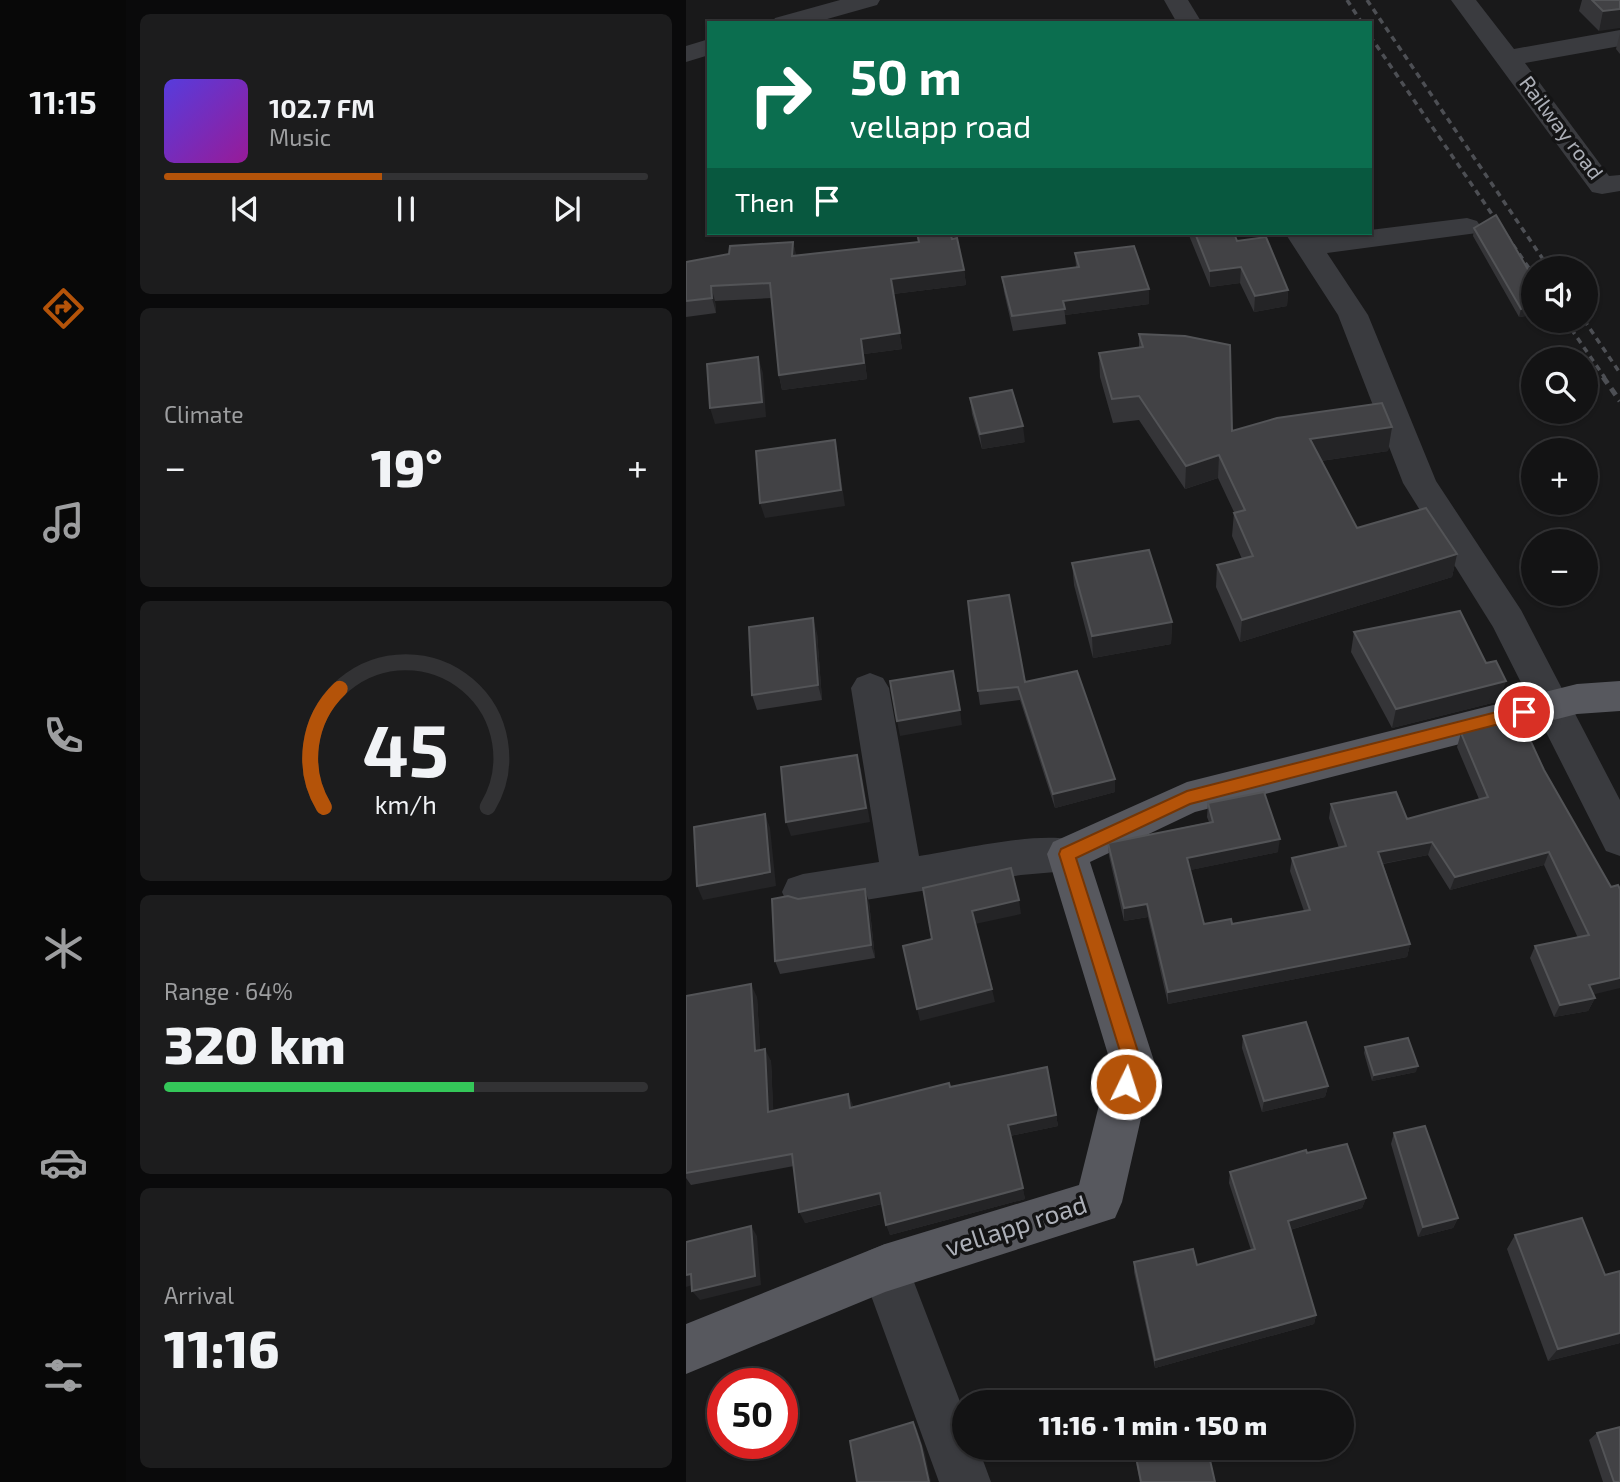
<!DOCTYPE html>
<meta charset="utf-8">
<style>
:root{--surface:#131314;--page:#1c1c1d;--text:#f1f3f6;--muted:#9d9ea0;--line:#323234;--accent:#b45309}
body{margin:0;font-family:"Exo 2",sans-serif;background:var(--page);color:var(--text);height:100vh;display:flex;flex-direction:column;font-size:26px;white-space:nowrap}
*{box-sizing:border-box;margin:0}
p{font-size:23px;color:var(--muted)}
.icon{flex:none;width:38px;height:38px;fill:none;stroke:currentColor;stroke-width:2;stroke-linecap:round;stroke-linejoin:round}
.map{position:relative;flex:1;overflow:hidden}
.drawer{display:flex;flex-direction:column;gap:14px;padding:14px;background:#0a0a0b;width:560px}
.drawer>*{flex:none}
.guide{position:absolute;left:21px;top:21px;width:665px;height:214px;border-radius:0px;box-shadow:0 2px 5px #0004,0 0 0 2px var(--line);background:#0b6e4f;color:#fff;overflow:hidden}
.tools{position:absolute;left:835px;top:256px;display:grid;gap:14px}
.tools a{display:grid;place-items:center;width:77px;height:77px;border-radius:50%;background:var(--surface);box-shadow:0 2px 5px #0004,0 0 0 2px var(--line);font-size:35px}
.speed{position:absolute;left:21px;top:1368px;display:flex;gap:14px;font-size:35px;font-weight:700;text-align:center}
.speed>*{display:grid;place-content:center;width:91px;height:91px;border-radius:50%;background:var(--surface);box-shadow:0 2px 5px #0004,0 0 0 2px var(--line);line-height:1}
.speed .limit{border:10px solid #d22;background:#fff;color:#111}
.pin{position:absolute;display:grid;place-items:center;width:60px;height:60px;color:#fff;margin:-30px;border:4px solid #fff;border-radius:50%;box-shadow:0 2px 7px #0007}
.me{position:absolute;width:77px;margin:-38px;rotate:4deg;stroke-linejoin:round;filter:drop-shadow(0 0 5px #0008)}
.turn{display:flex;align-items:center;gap:24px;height:147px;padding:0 28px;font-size:32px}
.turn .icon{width:91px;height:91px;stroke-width:2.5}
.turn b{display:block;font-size:49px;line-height:60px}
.then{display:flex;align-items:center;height:66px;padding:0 28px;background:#0003;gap:14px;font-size:26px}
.big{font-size:52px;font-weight:800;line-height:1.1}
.drawer .card{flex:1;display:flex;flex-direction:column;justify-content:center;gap:10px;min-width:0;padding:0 24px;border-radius:10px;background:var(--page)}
.drawer .dial{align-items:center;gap:0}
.dial svg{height:182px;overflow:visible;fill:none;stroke:var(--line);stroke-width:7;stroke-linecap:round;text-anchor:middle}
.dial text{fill:var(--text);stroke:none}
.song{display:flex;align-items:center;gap:21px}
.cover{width:84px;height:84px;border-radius:10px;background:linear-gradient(135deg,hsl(250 70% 55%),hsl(300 70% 35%))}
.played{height:7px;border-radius:4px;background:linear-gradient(90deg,var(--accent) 45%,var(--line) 45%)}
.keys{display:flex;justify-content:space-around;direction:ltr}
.heat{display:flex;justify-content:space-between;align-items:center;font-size:38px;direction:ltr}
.charge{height:10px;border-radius:5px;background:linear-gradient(90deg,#34c759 64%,var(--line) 0)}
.trip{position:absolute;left:266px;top:1390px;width:402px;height:70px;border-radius:35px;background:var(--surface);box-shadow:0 2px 5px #0004,0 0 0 2px var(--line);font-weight:800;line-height:70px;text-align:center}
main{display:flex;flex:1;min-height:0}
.dock{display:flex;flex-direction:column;width:126px;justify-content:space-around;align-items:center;background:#080808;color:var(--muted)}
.dock .icon{width:49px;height:49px}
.dock .current{color:var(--accent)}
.dock b{font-size:32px;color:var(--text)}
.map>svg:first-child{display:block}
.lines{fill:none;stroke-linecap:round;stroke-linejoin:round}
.minor{fill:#3a3b3f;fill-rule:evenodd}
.major{fill:#57585e;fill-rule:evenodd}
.rail-far1{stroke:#4d4f54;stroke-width:3.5;stroke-dasharray:6 5;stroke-linecap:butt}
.rail{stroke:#4d4f54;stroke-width:5;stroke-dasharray:8 6;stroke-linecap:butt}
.wall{fill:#353538}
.shaded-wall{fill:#242426}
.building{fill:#424245;stroke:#535457;stroke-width:2}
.route{fill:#b45309;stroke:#753606;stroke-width:2}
.labels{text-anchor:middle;stroke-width:7;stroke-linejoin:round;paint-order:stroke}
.far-street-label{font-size:21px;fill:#adb0b8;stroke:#141415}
.street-label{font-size:26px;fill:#adb0b8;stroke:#141415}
</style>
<main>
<nav class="dock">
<b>11:15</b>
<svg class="icon current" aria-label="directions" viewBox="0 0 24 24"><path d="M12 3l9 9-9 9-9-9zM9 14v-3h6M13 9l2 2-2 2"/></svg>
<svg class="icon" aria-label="music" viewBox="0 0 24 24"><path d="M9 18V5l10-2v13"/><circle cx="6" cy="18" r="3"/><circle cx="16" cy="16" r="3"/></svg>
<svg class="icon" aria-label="phone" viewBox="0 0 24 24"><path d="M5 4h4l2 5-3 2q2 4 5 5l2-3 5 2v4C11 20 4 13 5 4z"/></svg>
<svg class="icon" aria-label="climate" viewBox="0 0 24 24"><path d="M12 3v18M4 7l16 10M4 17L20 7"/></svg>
<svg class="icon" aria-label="car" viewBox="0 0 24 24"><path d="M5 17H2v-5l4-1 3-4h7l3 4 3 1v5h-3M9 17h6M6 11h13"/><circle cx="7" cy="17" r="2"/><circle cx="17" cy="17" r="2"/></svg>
<svg class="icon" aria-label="filters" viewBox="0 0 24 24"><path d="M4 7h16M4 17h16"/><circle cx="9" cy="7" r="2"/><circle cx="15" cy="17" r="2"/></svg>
</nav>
<section class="drawer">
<div class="card">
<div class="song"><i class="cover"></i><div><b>102.7 FM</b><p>Music</p></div></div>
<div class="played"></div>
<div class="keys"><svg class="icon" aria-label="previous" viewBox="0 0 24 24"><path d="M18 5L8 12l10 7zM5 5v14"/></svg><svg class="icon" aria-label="pause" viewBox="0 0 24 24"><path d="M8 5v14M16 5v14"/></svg><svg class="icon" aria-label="next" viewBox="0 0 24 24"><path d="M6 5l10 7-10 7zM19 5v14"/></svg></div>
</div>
<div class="card"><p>Climate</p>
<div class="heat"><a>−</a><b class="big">19°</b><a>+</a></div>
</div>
<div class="card dial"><svg viewBox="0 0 100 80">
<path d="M14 69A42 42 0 1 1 86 69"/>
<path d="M14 69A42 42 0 0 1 21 17" stroke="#b45309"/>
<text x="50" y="56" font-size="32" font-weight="700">45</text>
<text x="50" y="72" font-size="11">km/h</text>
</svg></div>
<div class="card"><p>Range · 64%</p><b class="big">320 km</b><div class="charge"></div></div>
<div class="card"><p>Arrival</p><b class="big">11:16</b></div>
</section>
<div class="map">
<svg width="934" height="1482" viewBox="0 0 934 1482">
<rect width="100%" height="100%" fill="#19191a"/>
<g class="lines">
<g class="minor">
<path d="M154,0H194L191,5L127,23H86L89,18Z"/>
<path d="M478,0H502L516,23H491Z"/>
<path d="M765,0H790L828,49L934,30V46L839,63L923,176L934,175V191L916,194L906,192Z"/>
<path d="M23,39V55L0,62V46Z"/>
<path d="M781,218L791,221L795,227L791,233L641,253L682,315L750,481L835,610L934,800V856L920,851L807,627L717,483L652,315L599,233H628L630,236L684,233V230Z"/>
<path d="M184,673L197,678L203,688L233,856C274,850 358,829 395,842L401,854L395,866L381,871L335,875L117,910L102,905L96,892L102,879L117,874L193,862L165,688L171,678Z"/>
<path d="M199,1244L216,1251L278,1412V1447H292L305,1482H253L175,1268L182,1251Z"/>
</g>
<path class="major" d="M934,681V711L891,714L509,812L404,862L468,1061L436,1202L429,1218L199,1292L0,1374V1324L199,1244L393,1185L424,1061L361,854L367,842L501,782L891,684Z"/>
<g class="rail-far1">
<path d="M661,0L676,23"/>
<path d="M681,0L863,268"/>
<path d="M684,36L847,274"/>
<path d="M879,320L919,378"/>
<path d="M898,320L934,373"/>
</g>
<path class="rail" d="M917,377L934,401"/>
</g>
<g class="wall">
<path d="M896,0H934L913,31L893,11Z"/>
<path d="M934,33V54L930,49Z"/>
<path d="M788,228L847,278V315L833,317L787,236Z"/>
<path d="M231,233H264L266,239L278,270L280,285L207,294L216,349L178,354L181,379L96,390L93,375L86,298L29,301L30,313L0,317V262L107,242L110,256L232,242Z"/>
<path d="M502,233H548L551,241L602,290L601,306L568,312L554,283L524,287Z"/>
<path d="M389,253L463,304L379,315L380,324L327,331L318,292L316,277L390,267Z"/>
<path d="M453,334L546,431L706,427L702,451L635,461L671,528L771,554L766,577L554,642L530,587L531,565L556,559L546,536L548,512L532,478L499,489L453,420L427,423L414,377L413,353L453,348Z"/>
<path d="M284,398L339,442L296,449L286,414Z"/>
<path d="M386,563L486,622L485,644L407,658L388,585Z"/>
<path d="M668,632L814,701L706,728L665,652Z"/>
<path d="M131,633L136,700L71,710L66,695Z"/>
<path d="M339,682L429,779V792L369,808L334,700L294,705L292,691Z"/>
<path d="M775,733L858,770L925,887L907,994L909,998L902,1011L868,1017L844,958L849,946L892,938L858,865L764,890L742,855L697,864L724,944L721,957L482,1004L462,917L438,921L423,856L422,843L523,822L521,817L522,803L592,852L504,870L518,924H546L618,911L604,871L606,858L653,848L643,818L645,804L721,819L793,799L771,747Z"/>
<path d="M112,899L183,902L189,958L94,974L89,961Z"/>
<path d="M0,996L71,997L74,1050L85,1061L87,1111L162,1094L167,1107L264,1087L370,1115L372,1126L324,1136L339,1199L204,1235L196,1204L119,1223L108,1166L5,1185L0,1178Z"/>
<path d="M557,1036L642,1086L639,1097L576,1112L556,1048Z"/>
<path d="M679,1047L730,1072L686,1081L678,1053Z"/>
<path d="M708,1133L772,1218L767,1228L732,1237L705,1144Z"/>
<path d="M621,1153L680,1198L676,1208L604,1230L630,1315L628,1324L469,1368L448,1272V1262L511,1265L565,1250L543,1183L544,1172Z"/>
<path d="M829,1235L919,1275L934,1343L862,1361L821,1249Z"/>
<path d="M911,1433L934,1482H917L903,1440Z"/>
<path d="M447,1447H521L529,1482H454Z"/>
<path d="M566,1447H620L619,1450L567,1457Z"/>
</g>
<g class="shaded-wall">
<path d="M934,9V28L913,31L917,11Z"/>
<path d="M107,242L111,258L106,256Z"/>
<path d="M555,267L554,283L524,287V271Z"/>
<path d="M278,270L280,285L207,294L216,349L178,354L181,379L96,390L93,375L205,279Z"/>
<path d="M25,286L29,301L30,313L26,298Z"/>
<path d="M463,289V304L379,315L377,301Z"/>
<path d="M602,290L601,306L568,312L569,296Z"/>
<path d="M847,307V315L833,317L835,309Z"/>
<path d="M72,357L77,373L80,417L29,424L24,408Z"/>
<path d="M337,426L339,442L296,449L294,434Z"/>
<path d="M706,427L702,451L621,463L624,439Z"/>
<path d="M149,440L152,456L159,506L79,518L74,503Z"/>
<path d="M533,455L532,478L499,489L500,466Z"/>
<path d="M771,554L766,577L554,642L556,620Z"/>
<path d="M127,618L131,633L136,700L132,685Z"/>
<path d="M486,622L485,644L407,658L406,636Z"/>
<path d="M820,681L814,701L706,728L710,709Z"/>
<path d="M274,710L276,725L214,736L211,721Z"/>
<path d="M171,755L175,769L184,822L105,836L100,822Z"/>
<path d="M429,779V792L369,808L367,794Z"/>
<path d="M79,814L84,828L90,886L17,900L11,886Z"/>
<path d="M594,839L592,852L500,871L501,858Z"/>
<path d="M746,842L742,855L689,865L692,852Z"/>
<path d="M863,852L858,865L764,890L769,877Z"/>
<path d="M179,889L183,902L189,958L185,945Z"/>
<path d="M333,900L335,914L289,924L286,911Z"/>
<path d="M461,904L462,917L438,921V908Z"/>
<path d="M724,944L721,957L482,1004V992Z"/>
<path d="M934,978V988L897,997L903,985Z"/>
<path d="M65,984L71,997L75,1063L69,1051Z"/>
<path d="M306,989L309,1002L234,1021L231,1009Z"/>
<path d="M909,998L902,1011L868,1017L874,1005Z"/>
<path d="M79,1049L85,1061L88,1124L82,1112Z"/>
<path d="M732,1066L730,1072L686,1081L688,1075Z"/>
<path d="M642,1086L639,1097L576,1112L578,1101Z"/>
<path d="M162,1094L167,1105L169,1119L164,1108Z"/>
<path d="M370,1115L372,1126L324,1136L322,1125Z"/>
<path d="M337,1188L339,1199L204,1235L200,1225Z"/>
<path d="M194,1193L199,1203L119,1223L113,1212Z"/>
<path d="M680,1198L676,1208L600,1231L602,1221Z"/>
<path d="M772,1218L767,1228L732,1237L737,1227Z"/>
<path d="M65,1226L71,1236L75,1285L14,1300L6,1291Z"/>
<path d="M5,1274L13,1283L0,1287V1275Z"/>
<path d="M630,1315L628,1324L469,1368V1360Z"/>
<path d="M934,1333V1343L862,1361L872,1349Z"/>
<path d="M227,1422L231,1429L239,1453L245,1482H243Z"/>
</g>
<g class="building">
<path d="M906,0H934V9L917,11Z"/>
<path d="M810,215L847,278V307L835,309L788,228Z"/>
<path d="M231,233H264L266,239L271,238L278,270L205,279L214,333L175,339L178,363L93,375L84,283L25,286L26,298L0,301V262L43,254L44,246L107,242L106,256L233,242Z"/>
<path d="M509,233H548L551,241L580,237L602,290L569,296L555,267L524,271Z"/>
<path d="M448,246L463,289L377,301L379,309L326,316L316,277L393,267L389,253Z"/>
<path d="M453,334L499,336L544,345L546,431L591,418L696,403L706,427L624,439L671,528L740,508L771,554L556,620L531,565L567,556L548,513L559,510L533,455L500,466L453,396L426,399L413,353L457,347Z"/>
<path d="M72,357L76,402L24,408L21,364Z"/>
<path d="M326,390L337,426L294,434L284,398Z"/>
<path d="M149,440L155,490L74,503L70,451Z"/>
<path d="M463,550L486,622L406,636L386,563Z"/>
<path d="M323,595L339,682L391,671L429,779L367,794L332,687L292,691L282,601Z"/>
<path d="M774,611L800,663L810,661L820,681L710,709L668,632Z"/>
<path d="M127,618L132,685L66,695L63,627Z"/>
<path d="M267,671L274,710L211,721L204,681Z"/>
<path d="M834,718L858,770L925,887L932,885L934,889V978L903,985L909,998L874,1005L849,946L903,935L863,852L769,877L746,842L692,852L724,944L482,992L461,904L438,908L422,843L527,822L522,803L578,792L594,839L501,858L518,924L545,919L546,924L624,910L606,858L660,846L645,804L710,792L721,819L802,797L775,733Z"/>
<path d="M171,755L180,808L100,822L95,767Z"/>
<path d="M79,814L84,872L11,886L8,827Z"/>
<path d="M325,868L333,900L286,911L306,989L231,1009L217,946L246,939L237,888Z"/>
<path d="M179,889L185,945L89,961L86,899L102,896L112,899Z"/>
<path d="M65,984L69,1051L79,1049L82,1112L162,1094L164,1108L263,1083L264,1087L361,1067L370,1115L322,1125L337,1188L200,1225L194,1193L113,1212L106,1154L0,1173V996Z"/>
<path d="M620,1022L642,1086L578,1101L557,1036Z"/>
<path d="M722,1038L732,1066L688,1075L679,1047Z"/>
<path d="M739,1126L772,1218L737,1227L708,1133Z"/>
<path d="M661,1144L680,1198L602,1221L630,1315L469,1360L448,1262L507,1249L511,1265L569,1249L544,1172L620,1150L621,1153Z"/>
<path d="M896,1218L919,1275L934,1271V1333L872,1349L829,1235Z"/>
<path d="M65,1226L69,1276L6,1291L5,1274L0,1275V1242Z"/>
<path d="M614,1396L615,1402H573Z"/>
<path d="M227,1422L235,1446L243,1482H171L164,1441Z"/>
<path d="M934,1427V1482H928L911,1433Z"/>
<path d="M448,1447H521L529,1482H455Z"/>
<path d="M569,1447H591L569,1450Z"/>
</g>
<path class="route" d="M838,705L844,707L846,712L844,716L504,804L390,858L455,1061L447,1091L440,1093L434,1091L431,1084L437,1061L373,854L375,849L501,791Z"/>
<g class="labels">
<g class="far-street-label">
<text transform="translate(875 128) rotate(53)" y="7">Railway road</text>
</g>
<g class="street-label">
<text transform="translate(330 1226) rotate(-18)" y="9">vellapp road</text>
</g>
</g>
</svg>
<div class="tools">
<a><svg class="icon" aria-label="sound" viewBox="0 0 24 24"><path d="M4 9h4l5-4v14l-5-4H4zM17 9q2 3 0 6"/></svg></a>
<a><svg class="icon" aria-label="search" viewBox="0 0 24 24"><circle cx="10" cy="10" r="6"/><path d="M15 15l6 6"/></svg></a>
<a>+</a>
<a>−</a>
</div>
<div class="speed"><div class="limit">50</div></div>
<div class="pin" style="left:838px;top:712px;background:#d93025"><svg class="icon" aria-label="arrive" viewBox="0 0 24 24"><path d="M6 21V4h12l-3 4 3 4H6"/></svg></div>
<svg class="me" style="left:440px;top:1084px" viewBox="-20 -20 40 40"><circle r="17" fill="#b45309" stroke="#fff" stroke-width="3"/><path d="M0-11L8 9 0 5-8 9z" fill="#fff"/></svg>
<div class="trip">11:16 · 1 min · 150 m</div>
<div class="guide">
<div class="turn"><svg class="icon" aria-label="right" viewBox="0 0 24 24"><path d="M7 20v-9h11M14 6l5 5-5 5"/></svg><div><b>50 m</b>vellapp road</div></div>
<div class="then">Then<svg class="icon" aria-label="arrive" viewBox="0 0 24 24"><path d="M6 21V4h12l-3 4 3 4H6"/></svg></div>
</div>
</div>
</main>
